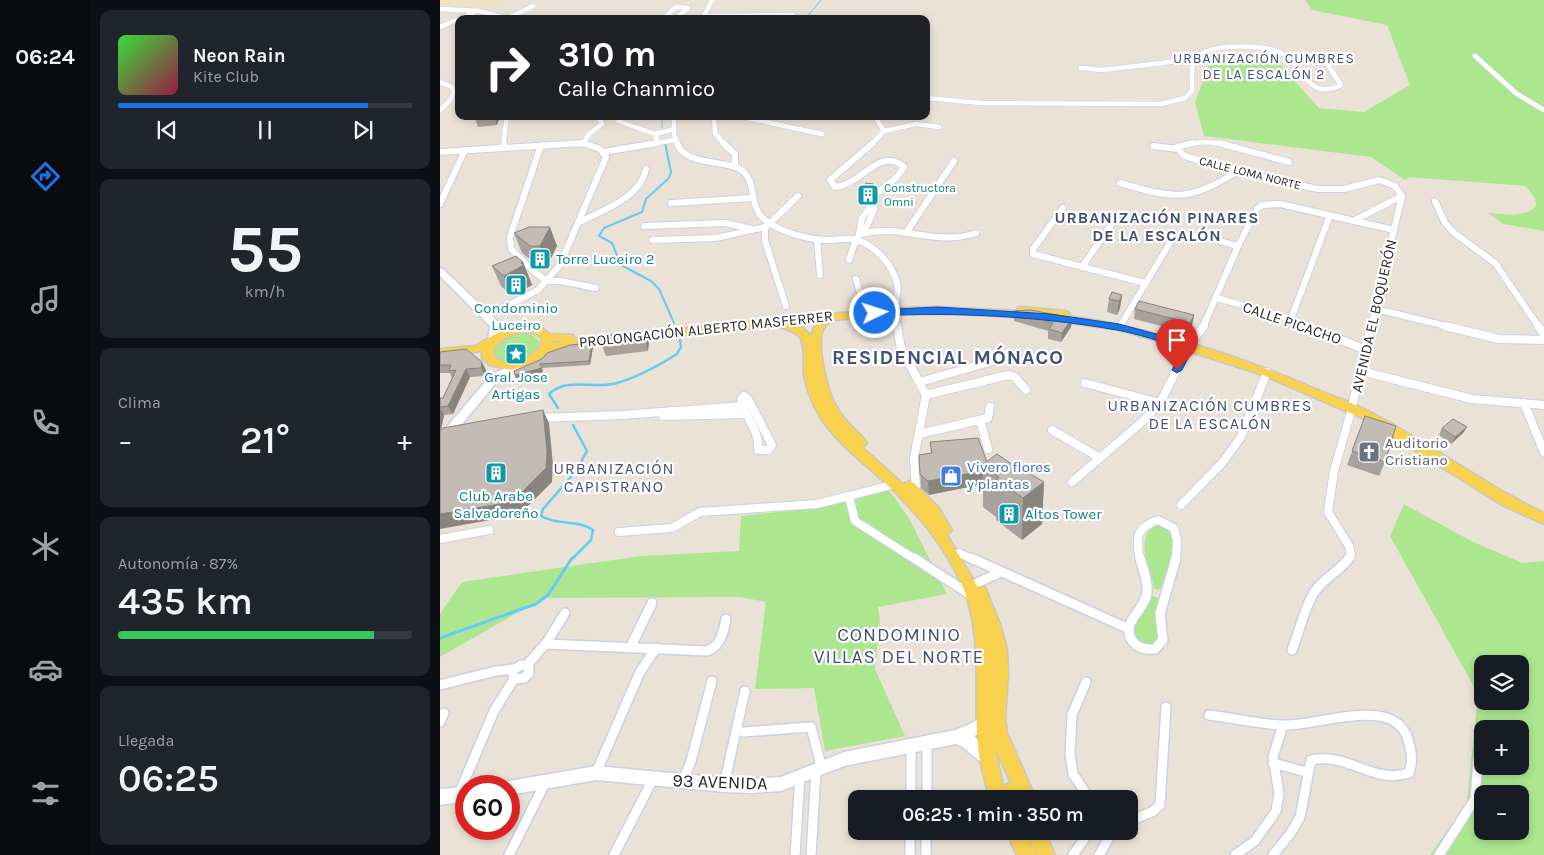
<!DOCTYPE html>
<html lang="es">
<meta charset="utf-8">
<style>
:root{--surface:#171b24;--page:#20242c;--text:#f1f3f6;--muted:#9ea1a6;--line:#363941;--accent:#1a73e8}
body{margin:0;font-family:Karla,sans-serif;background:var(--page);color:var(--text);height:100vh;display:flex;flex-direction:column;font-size:19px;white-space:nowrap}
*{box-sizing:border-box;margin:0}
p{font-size:16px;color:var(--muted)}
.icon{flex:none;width:28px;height:28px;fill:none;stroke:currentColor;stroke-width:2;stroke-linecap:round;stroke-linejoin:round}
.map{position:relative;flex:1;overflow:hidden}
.panel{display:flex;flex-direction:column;gap:10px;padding:10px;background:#0d0f14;width:350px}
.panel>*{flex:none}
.top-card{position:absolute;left:15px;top:15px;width:475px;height:105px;border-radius:10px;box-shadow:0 2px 8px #0003;background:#202124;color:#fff;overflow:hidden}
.fabs{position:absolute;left:1034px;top:655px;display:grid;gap:10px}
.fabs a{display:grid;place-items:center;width:55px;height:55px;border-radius:10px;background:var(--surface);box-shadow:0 2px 8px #0003;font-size:25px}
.speed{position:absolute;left:15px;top:775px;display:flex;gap:10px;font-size:25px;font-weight:700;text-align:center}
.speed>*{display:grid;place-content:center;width:65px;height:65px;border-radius:50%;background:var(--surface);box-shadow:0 2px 8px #0003;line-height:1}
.speed .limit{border:8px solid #d22;background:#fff;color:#111}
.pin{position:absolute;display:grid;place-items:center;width:42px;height:42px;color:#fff;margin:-51px -21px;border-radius:50% 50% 50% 0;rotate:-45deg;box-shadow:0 0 5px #0007}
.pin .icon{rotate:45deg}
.me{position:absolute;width:55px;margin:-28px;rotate:86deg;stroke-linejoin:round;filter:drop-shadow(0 0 4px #0008)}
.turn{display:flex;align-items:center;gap:18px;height:105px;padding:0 20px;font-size:22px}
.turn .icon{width:65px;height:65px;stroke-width:2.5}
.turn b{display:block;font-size:35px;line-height:42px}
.big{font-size:38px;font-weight:600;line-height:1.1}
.panel .widget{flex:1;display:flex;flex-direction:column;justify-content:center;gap:8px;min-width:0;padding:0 18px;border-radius:10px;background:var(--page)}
.panel .dial{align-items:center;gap:0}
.dial b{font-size:65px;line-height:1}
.song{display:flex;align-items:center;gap:15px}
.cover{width:60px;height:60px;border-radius:8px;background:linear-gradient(135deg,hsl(120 70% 55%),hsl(340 70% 35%))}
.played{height:5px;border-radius:2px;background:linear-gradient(90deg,var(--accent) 85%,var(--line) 85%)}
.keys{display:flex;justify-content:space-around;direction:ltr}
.heat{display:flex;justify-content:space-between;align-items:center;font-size:28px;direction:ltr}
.charge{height:8px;border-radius:4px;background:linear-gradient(90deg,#34c759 87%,var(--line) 0)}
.trip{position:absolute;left:408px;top:790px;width:290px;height:50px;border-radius:10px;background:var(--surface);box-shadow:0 2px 8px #0003;font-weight:600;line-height:50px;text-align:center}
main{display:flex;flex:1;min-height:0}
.tab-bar{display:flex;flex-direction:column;width:90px;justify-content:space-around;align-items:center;background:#090b0e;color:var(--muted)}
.tab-bar .icon{width:35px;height:35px}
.tab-bar .selected{color:var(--accent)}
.tab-bar b{font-size:22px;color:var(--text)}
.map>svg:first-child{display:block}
.education{fill:#eee1c4}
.green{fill:#ace68f;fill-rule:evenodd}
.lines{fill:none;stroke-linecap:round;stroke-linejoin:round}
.stream-far3{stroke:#62ccf5;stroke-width:1}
.stream-far2{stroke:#62ccf5;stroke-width:2}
.stream-far1{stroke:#62ccf5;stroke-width:2.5}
.stream{stroke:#62ccf5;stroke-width:3}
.street-far3-casing{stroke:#ccd0e1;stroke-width:5.5}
.street-far2-casing{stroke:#ccd0e1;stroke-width:8}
.street-far1-casing{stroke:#ccd0e1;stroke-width:10}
.street-casing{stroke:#ccd0e1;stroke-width:12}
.secondary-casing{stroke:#ccd0e1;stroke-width:3}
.primary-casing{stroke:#c7c7c7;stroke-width:3}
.street-far3{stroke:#fff;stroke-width:4.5}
.street-far2{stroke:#fff;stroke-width:6}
.street-far1{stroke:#fff;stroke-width:8}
.street{stroke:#fff;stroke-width:9}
.secondary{fill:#fff;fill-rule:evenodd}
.primary{fill:#f8d24f;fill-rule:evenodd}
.wall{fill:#a7a29b}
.shaded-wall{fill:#88847e}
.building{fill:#c2bcb4;stroke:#88847e}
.route{fill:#1a73e8;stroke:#114b97}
.labels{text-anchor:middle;stroke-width:4.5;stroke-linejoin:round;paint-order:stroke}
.far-street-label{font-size:12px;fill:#272727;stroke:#fff}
.far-culture-label{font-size:12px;fill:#0d838f;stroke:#fff;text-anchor:start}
.far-neighbourhood-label{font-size:14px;letter-spacing:1px;fill:#454e79;stroke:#fff}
.culture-label{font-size:15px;fill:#0d838f;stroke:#fff}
.street-label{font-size:15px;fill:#272727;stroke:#fff}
.worship-label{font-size:15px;fill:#5b616d;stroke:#fff;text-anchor:start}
.shop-label{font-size:15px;fill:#366cbe;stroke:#fff;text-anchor:start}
.far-district-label{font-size:16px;font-weight:bold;letter-spacing:1px;fill:#454e79;stroke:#fff}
.neighbourhood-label{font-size:16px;letter-spacing:1px;fill:#454e79;stroke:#fff}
.near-street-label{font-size:18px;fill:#272727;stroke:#fff}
.near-neighbourhood-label{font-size:19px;letter-spacing:1px;fill:#454e79;stroke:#fff}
.district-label{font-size:20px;font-weight:bold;letter-spacing:1px;fill:#454e79;stroke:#fff}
</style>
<main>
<nav class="tab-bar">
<b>06:24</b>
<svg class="icon selected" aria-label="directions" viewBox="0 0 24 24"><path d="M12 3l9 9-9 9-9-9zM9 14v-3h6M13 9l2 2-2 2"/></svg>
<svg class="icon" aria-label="music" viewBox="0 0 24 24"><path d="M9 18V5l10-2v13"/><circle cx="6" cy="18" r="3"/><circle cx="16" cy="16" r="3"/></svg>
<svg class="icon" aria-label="phone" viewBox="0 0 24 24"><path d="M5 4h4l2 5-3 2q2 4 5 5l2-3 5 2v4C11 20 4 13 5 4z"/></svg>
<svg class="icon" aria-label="climate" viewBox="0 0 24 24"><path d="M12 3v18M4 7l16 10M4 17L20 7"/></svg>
<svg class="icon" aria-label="car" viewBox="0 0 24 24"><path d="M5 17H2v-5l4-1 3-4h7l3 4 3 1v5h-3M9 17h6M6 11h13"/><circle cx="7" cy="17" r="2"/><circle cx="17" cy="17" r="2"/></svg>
<svg class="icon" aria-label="filters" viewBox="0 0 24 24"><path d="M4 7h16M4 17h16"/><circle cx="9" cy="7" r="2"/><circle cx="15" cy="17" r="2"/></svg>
</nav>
<section class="panel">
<div class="widget">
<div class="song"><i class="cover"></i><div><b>Neon Rain</b><p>Kite Club</p></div></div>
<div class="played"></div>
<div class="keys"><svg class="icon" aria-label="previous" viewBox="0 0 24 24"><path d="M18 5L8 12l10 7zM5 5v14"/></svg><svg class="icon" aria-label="pause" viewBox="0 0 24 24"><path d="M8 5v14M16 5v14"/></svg><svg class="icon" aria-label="next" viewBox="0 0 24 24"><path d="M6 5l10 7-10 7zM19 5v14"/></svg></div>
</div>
<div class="widget dial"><b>55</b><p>km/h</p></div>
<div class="widget"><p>Clima</p>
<div class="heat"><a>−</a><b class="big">21°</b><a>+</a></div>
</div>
<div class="widget"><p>Autonomía · 87%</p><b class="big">435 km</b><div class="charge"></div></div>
<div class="widget"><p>Llegada</p><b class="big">06:25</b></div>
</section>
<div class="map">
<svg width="1104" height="855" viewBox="0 0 1104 855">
<rect width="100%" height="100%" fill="#ebe2d7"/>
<path class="education" d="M0,0H66L44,9L0,6Z"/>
<g class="green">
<path d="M865,0H1104V231L1063,224L1048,213C1063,214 1086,218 1096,206L1095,198L1086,186L969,177L965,180L931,157L764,136L755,102L772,58H834L879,108L924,112L970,85L947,25L872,10Z"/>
<path d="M86,333C120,341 81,374 52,356L53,347L63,338Z"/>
<path d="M448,489L469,518L507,594L438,607L440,619L435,669L465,736L385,751L374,688L315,689L326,602L300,597L103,598L0,657V614L22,582L201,556L299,551L301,516L365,509Z"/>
<path d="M964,504L1031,541L1082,563L1104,561V855H990L1027,803L1038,694L950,536ZM1042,664H1080V701H1042ZM1042,729H1080V766H1042ZM1042,794H1080V831H1042Z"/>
<path d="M713,525C740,521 735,562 728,577C726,582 722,586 719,590L714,589C712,563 694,548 713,525Z"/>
<path d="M711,595L718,598L715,614L718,636L715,642L709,644L699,641L692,630Z"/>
</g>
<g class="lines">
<g class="stream-far3">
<path d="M365,19L381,0"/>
<path d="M222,116V128"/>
</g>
<path class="stream-far2" d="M225,143L231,172L229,178L206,199L202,212L164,228L159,236L172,243L181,265L211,281L219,289L234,323"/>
<g class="stream-far1">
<path d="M118,408L109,394C128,376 154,390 177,383C198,377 218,366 237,354L241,347L240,340"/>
<path d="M131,560L151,540L153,530C137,519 118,526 101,516L103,509L136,471L147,451L133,425"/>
</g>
<path class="stream" d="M0,638L96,604L108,595L132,558"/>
<g class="street-far3-casing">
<g id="street-far3">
<path d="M0,9L39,11L70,19"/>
<path d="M264,16L353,15"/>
<path d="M68,18L93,6"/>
<path d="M263,18L272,0"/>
<path d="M229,19L224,18L236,7L248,8L235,19"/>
<path d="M0,27L35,12"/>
<path d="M1035,56L1077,94L1104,110"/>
<path d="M641,68L662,70L756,59"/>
<path d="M0,82L12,87C16,98 7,103 0,110"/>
<path d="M486,98L541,103L721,104L745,98L752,91C753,80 749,66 757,57C770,43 822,45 839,52C864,62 865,102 901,85L882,56"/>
<path d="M175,116L178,121L215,134L218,143"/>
<path d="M234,116V134L237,144"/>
<path d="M274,116L275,133L284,144"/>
<path d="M298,116L382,134"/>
<path d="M435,116L444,131"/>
<path d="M215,134L234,129"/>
<path d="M143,143L150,133L162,124L158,116"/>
<path d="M63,144L67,116"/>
<path d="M123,144H146"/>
<path d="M210,144L235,140"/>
<path d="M432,144L444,131L476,124L499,127"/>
<path d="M747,144L764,142L786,144"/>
</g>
</g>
<g class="street-far2-casing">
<g id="street-far2">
<path d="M237,143C244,165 280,160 298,168C319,178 307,207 325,220C343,233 368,240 390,240C399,240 408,237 417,240C434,245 453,265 457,283C459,291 456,298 456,306"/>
<path d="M283,143L295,154V167"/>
<path d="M753,143L737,147L744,156L812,175L878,189H904L939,180L955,186L962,196"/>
<path d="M779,143L849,162"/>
<path d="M101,145L70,237L71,249L94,272L107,281H120L156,288"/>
<path d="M713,146L738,149"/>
<path d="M63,147L64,143"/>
<path d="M0,152L143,143L160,149L166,157L120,265L98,290L47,316"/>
<path d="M163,152L217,143"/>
<path d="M680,183C735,199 748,202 798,171"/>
<path d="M995,201L1005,223L1014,233L1055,263L1099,327"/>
<path d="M231,203L313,198"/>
<path d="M0,204L25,150"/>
<path d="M623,208L593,249V254L705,283"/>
<path d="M915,220L962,196"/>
<path d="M138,223C162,210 200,199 206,169"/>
<path d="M204,226L286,223L311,229"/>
<path d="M327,226L358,196"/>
<path d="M466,233L514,161"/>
<path d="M419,234L422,218L432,204"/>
<path d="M421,234C461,223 495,247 536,233"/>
<path d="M377,239L380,275"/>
<path d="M212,240L276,238L325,227V241L346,306"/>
<path d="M409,260L416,239L427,226L434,210L435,195L456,178L464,167C439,146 422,185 395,187L390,180L433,143"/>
<path d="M642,267L673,222"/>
<path d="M416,279L424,308"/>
<path d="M777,298L851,319L870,327"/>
<path d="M936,309L1010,327"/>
<path d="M454,311L457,327"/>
<path d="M851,319L890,215"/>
<path d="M682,323L731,241C752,230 776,241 798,246"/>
<path d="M763,327L798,246L817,209L822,205L840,204L954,230"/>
<path d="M931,327L962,196"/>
</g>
</g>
<g class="street-far1-casing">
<g id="street-far1">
<path d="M457,326L461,348L486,395L474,458L476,491"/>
<path d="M867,326L926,350"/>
<path d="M1005,326L1059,339L1104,340"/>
<path d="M1098,326L1104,334"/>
<path d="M753,340L764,326"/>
<path d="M921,371L1032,399L1104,405"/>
<path d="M480,382L577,354"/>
<path d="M645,383L720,403"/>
<path d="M486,395L568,375L575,377L586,390"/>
<path d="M304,396L308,399L332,445L328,450H318C320,431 306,419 301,400Z"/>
<path d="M913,402L931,326"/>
<path d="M1084,403L1104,452"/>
<path d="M223,416L305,414"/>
<path d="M97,418L181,415L303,406"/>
<path d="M540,420L548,449"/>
<path d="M612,430L660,458"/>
<path d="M479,434L548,418L550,407"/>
<path d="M632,482L703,421L720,403L749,346"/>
<path d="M409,496L455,484"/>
<path d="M741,505L782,463L801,437L827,372"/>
<path d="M179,532L232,528L260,512L377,504L409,496L415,521L476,560"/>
<path d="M0,539L49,530"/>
<path d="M519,553L534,560"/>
<path d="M700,560C696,538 695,528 718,520L734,528L737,540L736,560"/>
<path d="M908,560L911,556L909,546L888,512L894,471L912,408"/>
</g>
</g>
<g class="street-casing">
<g id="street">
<path d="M474,558L531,595"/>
<path d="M531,558L687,628"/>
<path d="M700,558C703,570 710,585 706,597C701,613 680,624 693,642C699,649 707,650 715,649L723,640L720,614L736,558"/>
<path d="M537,583L561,572"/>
<path d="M106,644L267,651C281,646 283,633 286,619"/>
<path d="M191,646L212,603"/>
<path d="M852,650C859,633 865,605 875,591C885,577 900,571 909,558"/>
<path d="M81,665L89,667V673L84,678L74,679L72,671Z"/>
<path d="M87,665L107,642L125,613"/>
<path d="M646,682L632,715L630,754L633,774L650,799"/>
<path d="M0,685L56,671L74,669"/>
<path d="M769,715C793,718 818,724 842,725C878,727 958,692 969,743C972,755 973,761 969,773C933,785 909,752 871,760L860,817L850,834L833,855"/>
<path d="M0,722L4,713"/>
<path d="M303,732L371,727L382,769"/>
<path d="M487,743V799"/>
<path d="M471,745V799"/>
<path d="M833,763L866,772"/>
<path d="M156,773L200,672L216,648"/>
<path d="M243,781L251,761L272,681"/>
<path d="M284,785L305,691"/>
<path d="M18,796L54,711L74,679"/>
<path d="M689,821L712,812L720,805L726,707"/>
<path d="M470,831V855"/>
<path d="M486,831V855"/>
<path d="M69,855L105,783"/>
<path d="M174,855L213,779"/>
<path d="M355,855L360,777"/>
<path d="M371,855L376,771"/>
<path d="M633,855L650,831"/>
<path d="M659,855L673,831"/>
<path d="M795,855L815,841L836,811L839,793L833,757L843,725"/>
<path d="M999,855L1035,799L1038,760"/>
</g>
</g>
<g class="secondary-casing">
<g id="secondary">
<path d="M0,268L3,269L58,322L84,327L85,329L84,331L60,329L57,343H49L48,341L50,326L0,276Z"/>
<path d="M81,361L86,364L85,366L60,378L4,446L0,447V435L52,374Z"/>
<path d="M545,714L550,716L552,721C549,729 542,733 534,736L551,752L554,757L551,762L546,764C534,760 528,748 516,744L404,766L341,791L311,793L284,792L156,780L69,795V786H62L64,783L69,781L156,766L284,778L311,779L341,777L404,752L515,730L532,723Z"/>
<path d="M26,787V801L0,805V789Z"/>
</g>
</g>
<g class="primary-casing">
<g id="primary">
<path d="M498,307L577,311L578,308L582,307L624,311L628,312L630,314L628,316C715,329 798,355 878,390C895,397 914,403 930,412C990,443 1043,484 1104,513V524L1064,506L922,418L823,375L714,340L679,330L616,321L612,320V316L596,315L591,318L498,313L454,314L395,320C392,322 387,323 385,326C374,341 388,393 397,408C404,421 416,430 425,440L427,443L422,447L463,484L469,481L474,483L498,507L512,530L507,535L537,586L545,587L560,624L567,650L568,674L565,716L567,733L596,799H550C545,782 540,765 538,747C533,693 544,639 523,587C505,545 474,509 441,479C419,459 396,442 380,417C372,404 367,390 364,375C363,364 366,347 360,337C354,330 345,329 337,326L131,347L108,353L92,364L71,370L50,365L42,358V351L0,357V349L35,346L61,331L81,326L103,329L110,334L133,335L134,339L454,308ZM376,322L371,336L362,327L354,324ZM87,332L96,334L101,338V346C90,359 69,368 54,357V349C62,337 73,333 87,332ZM113,341H124L113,344ZM555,748L571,783L563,786Z"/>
<path d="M566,831H585L596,855H577Z"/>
<path d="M586,831H604L615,855H597Z"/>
</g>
</g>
<use href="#street-far3" class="street-far3"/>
<use href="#street-far2" class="street-far2"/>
<use href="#street-far1" class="street-far1"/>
<use href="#street" class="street"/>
<use href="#secondary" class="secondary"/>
<use href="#primary" class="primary"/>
</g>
<g class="wall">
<path d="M34,116H60L57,125L38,127Z"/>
<path d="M433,184V190L428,201L421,200L420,193Z"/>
<path d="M74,233L117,246L107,266H98L82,253Z"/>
<path d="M83,262L92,285L72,296L61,286L52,266Z"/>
<path d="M682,295L680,308L677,315L667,312L669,299Z"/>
<path d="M695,309L754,315L752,325L748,333L694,319Z"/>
<path d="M574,311L632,318L631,327L621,342L608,339V331L574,321Z"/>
<path d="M206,331L209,341L208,351L166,356L162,346Z"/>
<path d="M152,343L153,347L150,365L102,368L103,372L76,378L74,371Z"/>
<path d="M0,352L46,370L45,376L30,377L13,414L4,415L1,430H0V398H3L12,378L10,373H0Z"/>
<path d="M925,416L945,462L939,476L907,465Z"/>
<path d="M1027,427L1023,433L1011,444L999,435L1002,428Z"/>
<path d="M490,442L547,462L579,469L604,482L602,524L582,540L556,520V517L543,507V484L489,495L481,488L479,455L491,453Z"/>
</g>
<g class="shaded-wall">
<path d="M54,116H60L57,125Z"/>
<path d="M433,184V190L428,201L427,195Z"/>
<path d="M110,227L117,246L107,266L100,246Z"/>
<path d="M83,262L92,285L72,296L64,276Z"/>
<path d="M682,295L680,308L677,315L679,301Z"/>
<path d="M754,315L752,325L748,333L750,323Z"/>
<path d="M632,318L631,327L621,342L622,333Z"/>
<path d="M206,331L209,341L208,351L205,341Z"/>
<path d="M152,343L153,347L150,365L149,361Z"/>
<path d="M42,362L46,370L45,376L41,368Z"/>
<path d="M102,368L103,372L76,378L75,375Z"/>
<path d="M26,369L30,377L13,414L8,406Z"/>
<path d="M0,407L4,415L1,430H0Z"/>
<path d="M103,410L109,423L113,465L112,482L79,515L0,529V514Z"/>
<path d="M1027,427L1023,433L1011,444L1015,437Z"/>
<path d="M543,471V484L489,495L488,481Z"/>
<path d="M604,482L602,524L582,540L583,498Z"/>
</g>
<g class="building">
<path d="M426,183L433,184L427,195L420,193Z"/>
<path d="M89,227H110L100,246H90L74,233Z"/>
<path d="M76,256L83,262L81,263L84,265L64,276L52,266Z"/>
<path d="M672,292L682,295L679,301L669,299Z"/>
<path d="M699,301L754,315L750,323L695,309Z"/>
<path d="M591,310L632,318L622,333L609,329L613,323L574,311Z"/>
<path d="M206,331L205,341L162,346L163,336Z"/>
<path d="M152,343L149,361L100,364L102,368L75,375L74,371L102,359L107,353L130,345Z"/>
<path d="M26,349L42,362L41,368L26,369L8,406L0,407V398H3L16,370L9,371L11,365H0V352Z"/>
<path d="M103,410L107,451L106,468L72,502L0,514V432L3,428Z"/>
<path d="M925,416L956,426L945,462L912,451Z"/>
<path d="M1013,419L1027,427L1015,437L1002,428Z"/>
<path d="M538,438L547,462L542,465L543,471L488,481L480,474L479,455L492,453L490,442Z"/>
<path d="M557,454L579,469L580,468L604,482L583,498L556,479L559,477L542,465Z"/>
</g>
<path class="route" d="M498,307L610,314L679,324L753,344L754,346L742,370L737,373L732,370L743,348C721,342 699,334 677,330C596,316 517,312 435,316L430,313L435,310Z"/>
<defs>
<g id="building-square" transform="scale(1.125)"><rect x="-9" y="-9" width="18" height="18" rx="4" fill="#0f9aa8" stroke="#fff"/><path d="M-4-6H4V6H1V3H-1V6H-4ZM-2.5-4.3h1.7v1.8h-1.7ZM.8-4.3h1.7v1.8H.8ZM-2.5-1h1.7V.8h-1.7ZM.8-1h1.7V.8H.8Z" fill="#fff"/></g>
<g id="sight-square" transform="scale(1.125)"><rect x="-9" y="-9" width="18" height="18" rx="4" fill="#0f9aa8" stroke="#fff"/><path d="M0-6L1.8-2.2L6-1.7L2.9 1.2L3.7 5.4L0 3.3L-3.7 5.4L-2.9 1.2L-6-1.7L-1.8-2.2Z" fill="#fff"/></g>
<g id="church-square" transform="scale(1.125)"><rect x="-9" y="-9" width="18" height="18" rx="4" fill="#6b7280" stroke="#fff"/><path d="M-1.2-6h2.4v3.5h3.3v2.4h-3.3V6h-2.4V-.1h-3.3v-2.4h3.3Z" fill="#fff"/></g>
<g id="shop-square" transform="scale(1.125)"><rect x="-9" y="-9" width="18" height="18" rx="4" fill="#3f7fe0" stroke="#fff"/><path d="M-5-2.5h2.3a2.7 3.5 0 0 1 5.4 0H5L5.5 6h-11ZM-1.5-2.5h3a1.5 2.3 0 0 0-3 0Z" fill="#fff"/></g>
</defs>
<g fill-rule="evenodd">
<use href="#building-square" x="428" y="195"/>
<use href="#building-square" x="100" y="259"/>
<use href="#building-square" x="76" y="285"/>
<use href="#sight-square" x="76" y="354"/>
<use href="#church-square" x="929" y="452"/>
<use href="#building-square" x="56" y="473"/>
<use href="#shop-square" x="511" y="476"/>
<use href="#building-square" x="569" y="514"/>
</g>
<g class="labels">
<g class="far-street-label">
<text transform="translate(810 173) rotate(14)" y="4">CALLE LOMA NORTE</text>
</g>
<g class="far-culture-label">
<text x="444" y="192">Constructora<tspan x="444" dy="14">Omni</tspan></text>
</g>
<g class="far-neighbourhood-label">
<text x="824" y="63">URBANIZACIÓN CUMBRES<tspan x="824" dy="16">DE LA ESCALÓN 2</tspan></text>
</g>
<g class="culture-label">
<text x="116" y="264" text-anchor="start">Torre Luceiro 2</text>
<text x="76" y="313">Condominio<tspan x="76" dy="17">Luceiro</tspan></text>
<text x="76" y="382">Gral. Jose<tspan x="76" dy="17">Artigas</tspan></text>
<text x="56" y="501">Club Arabe<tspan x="56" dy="17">Salvadoreño</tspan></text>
<text x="585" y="519" text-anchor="start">Altos Tower</text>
</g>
<g class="street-label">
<text transform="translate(934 316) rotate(-77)" y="5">AVENIDA EL BOQUERÓN</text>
<text transform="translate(852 323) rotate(19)" y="5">CALLE PICACHO</text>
<text transform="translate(266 329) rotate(-6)" y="5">PROLONGACIÓN ALBERTO MASFERRER</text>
</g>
<g class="worship-label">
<text x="945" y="448">Auditorio<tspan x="945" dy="17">Cristiano</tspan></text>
</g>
<g class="shop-label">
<text x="527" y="472">Vivero flores<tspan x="527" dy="17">y plantas</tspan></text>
</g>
<g class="far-district-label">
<text x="717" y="223">URBANIZACIÓN PINARES<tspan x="717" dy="18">DE LA ESCALÓN</tspan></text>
</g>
<g class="neighbourhood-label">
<text x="770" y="411">URBANIZACIÓN CUMBRES<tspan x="770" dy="18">DE LA ESCALÓN</tspan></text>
<text x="174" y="474">URBANIZACIÓN<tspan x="174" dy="18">CAPISTRANO</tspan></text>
</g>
<g class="near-street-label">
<text transform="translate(280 782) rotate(2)" y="6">93 AVENIDA</text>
</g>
<g class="near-neighbourhood-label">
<text x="459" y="641">CONDOMINIO<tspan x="459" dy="22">VILLAS DEL NORTE</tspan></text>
</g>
<g class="district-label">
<text x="508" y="364">RESIDENCIAL MÓNACO</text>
</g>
</g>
</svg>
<div class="fabs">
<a><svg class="icon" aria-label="layers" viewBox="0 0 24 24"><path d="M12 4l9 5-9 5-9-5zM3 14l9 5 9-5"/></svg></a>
<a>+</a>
<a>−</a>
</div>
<div class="speed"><div class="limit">60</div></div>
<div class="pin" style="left:737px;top:370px;background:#d93025"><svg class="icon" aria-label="arrive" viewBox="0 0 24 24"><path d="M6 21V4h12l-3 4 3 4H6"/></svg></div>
<svg class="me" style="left:435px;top:313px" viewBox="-20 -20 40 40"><circle r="17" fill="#1a73e8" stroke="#fff" stroke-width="3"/><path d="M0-11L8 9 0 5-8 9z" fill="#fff"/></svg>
<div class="trip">06:25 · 1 min · 350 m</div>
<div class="top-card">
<div class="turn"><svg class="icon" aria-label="right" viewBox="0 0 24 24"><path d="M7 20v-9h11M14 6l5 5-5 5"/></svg><div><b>310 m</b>Calle Chanmico</div></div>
</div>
</div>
</main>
